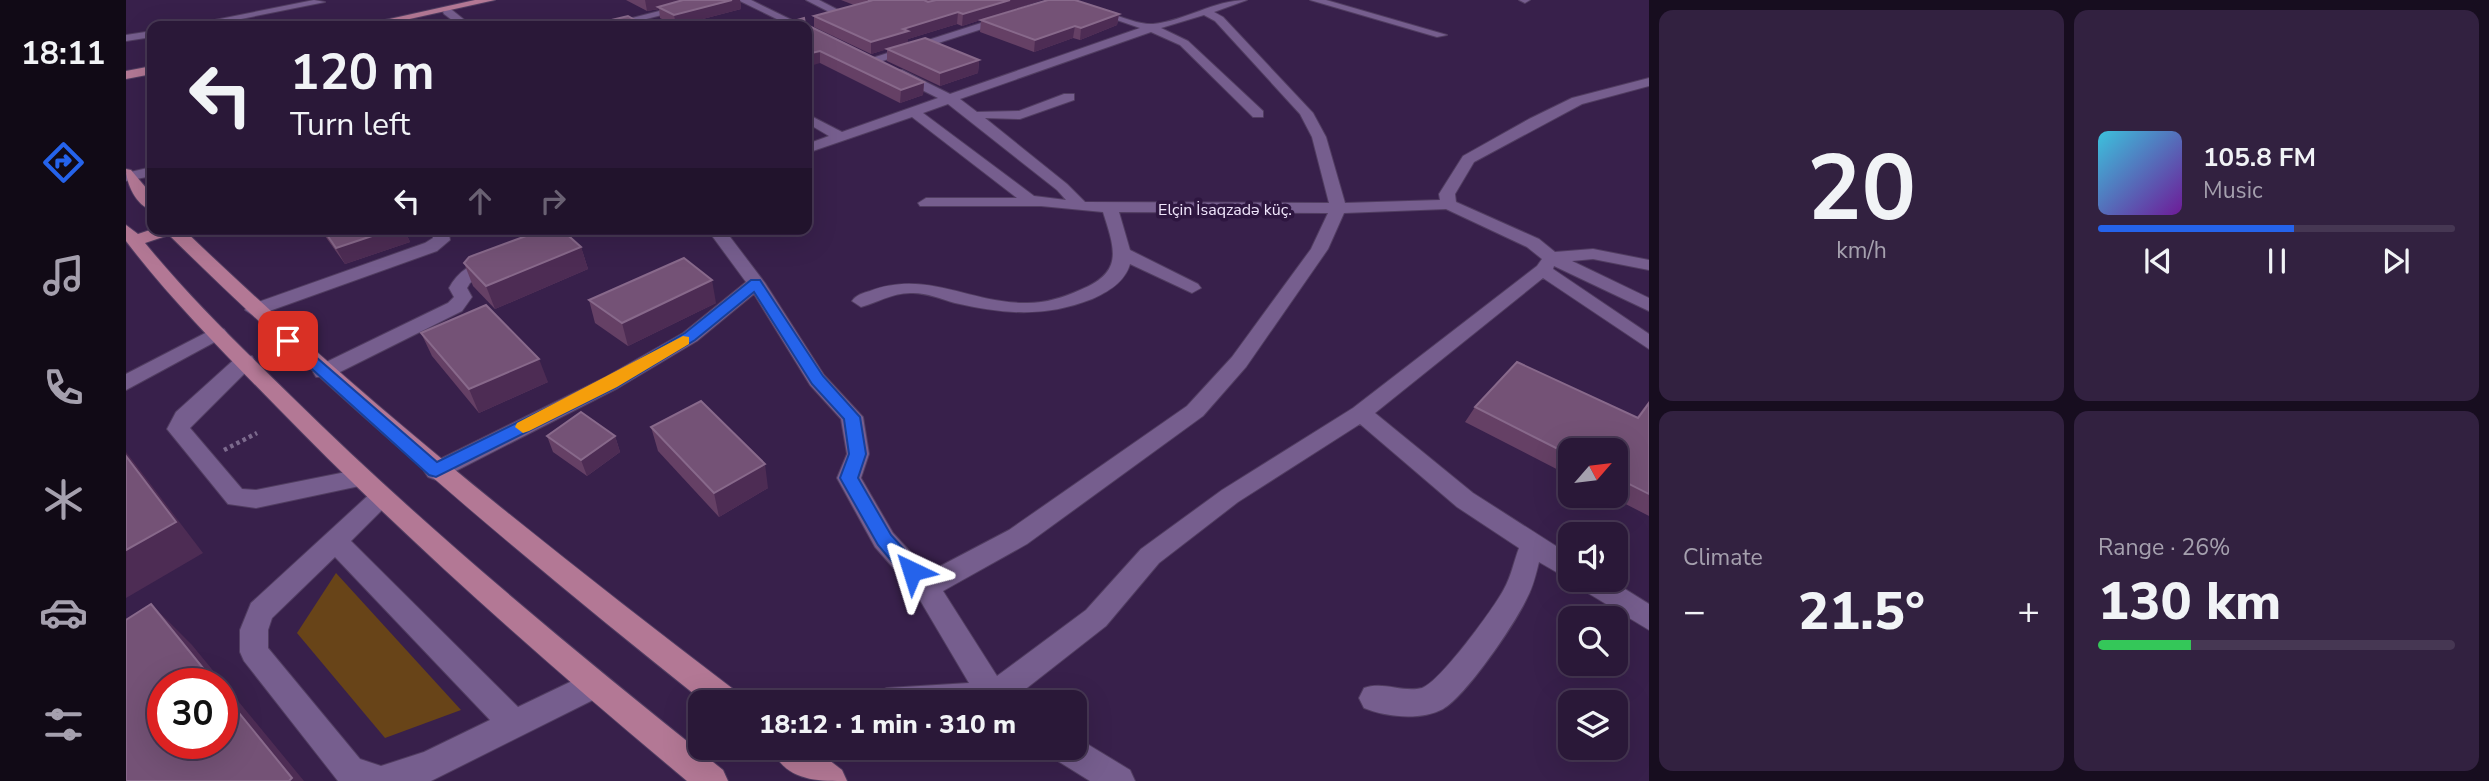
<!DOCTYPE html>
<meta charset="utf-8">
<style>
:root{--surface:#2a1838;--page:#322140;--text:#f1f3f6;--muted:#a5a0ae;--line:#463753;--accent:#2563eb}
body{margin:0;font-family:"Nunito Sans",sans-serif;background:var(--page);color:var(--text);height:100vh;display:flex;flex-direction:column;font-size:26px;white-space:nowrap}
*{box-sizing:border-box;margin:0}
p{font-size:23px;color:var(--muted)}
.icon{flex:none;width:38px;height:38px;fill:none;stroke:currentColor;stroke-width:2;stroke-linecap:round;stroke-linejoin:round}
.map{position:relative;flex:1;overflow:hidden}
.drawer{display:flex;flex-direction:column;gap:10px;padding:10px;background:#170d1f;width:840px}
.drawer>*{flex:none}
.top-card{position:absolute;left:21px;top:21px;width:665px;height:214px;border-radius:14px;box-shadow:0 7px 28px #0002,0 0 0 2px var(--line);background:#2a1838;color:var(--text);overflow:hidden}
.needle{width:46px;rotate:62deg}
.fabs{position:absolute;left:1432px;top:438px;display:grid;gap:14px}
.fabs a{display:grid;place-items:center;width:70px;height:70px;border-radius:14px;background:var(--surface);box-shadow:0 7px 28px #0002,0 0 0 2px var(--line);font-size:35px}
.speed{position:absolute;left:21px;top:668px;display:flex;gap:14px;font-size:35px;font-weight:700;text-align:center}
.speed>*{display:grid;place-content:center;width:91px;height:91px;border-radius:50%;background:var(--surface);box-shadow:0 7px 28px #0002,0 0 0 2px var(--line);line-height:1}
.speed .limit{border:10px solid #d22;background:#fff;color:#111}
.pin{position:absolute;display:grid;place-items:center;width:60px;height:60px;color:#fff;margin:-30px;border-radius:14px;box-shadow:0 4px 10px #0006}
.me{position:absolute;width:77px;margin:-38px;rotate:319deg;stroke-linejoin:round;filter:drop-shadow(0 0 5px #0008)}
.turn{display:flex;align-items:center;gap:24px;height:147px;padding:0 28px;font-size:32px}
.turn .icon{width:91px;height:91px;stroke-width:2.5}
.turn b{display:block;font-size:49px;line-height:60px}
.lanes{display:flex;align-items:center;height:66px;padding:0 28px;background:#0003;justify-content:center;gap:35px;direction:ltr}
.lanes .off{opacity:.35}
.big{font-size:52px;font-weight:800;line-height:1.1}
.drawer .widget{flex:1;display:flex;flex-direction:column;justify-content:center;gap:10px;min-width:0;padding:0 24px;border-radius:14px;background:var(--page)}
.drawer .dial{align-items:center;gap:0}
.dial b{font-size:91px;line-height:1}
.song{display:flex;align-items:center;gap:21px}
.cover{width:84px;height:84px;border-radius:10px;background:linear-gradient(135deg,hsl(190 70% 55%),hsl(280 70% 35%))}
.played{height:7px;border-radius:4px;background:linear-gradient(90deg,var(--accent) 55%,var(--line) 55%)}
.keys{display:flex;justify-content:space-around;direction:ltr}
.heat{display:flex;justify-content:space-between;align-items:center;font-size:38px;direction:ltr}
.charge{height:10px;border-radius:5px;background:linear-gradient(90deg,#34c759 26%,var(--line) 0)}
.drawer .tiles{flex:1;display:grid;gap:10px;grid-template-columns:repeat(2,1fr)}
.trip{position:absolute;left:562px;top:690px;width:399px;height:70px;border-radius:14px;background:var(--surface);box-shadow:0 7px 28px #0002,0 0 0 2px var(--line);font-weight:800;line-height:70px;text-align:center}
main{display:flex;flex:1;min-height:0}
.tab-bar{display:flex;flex-direction:column;width:126px;justify-content:space-around;align-items:center;background:#110a16;color:var(--muted)}
.tab-bar .icon{width:49px;height:49px}
.tab-bar .selected{color:var(--accent)}
.tab-bar b{font-size:32px;color:var(--text)}
.map>svg:first-child{display:block}
.green{fill:#684418}
.lines{fill:none;stroke-linecap:round;stroke-linejoin:round}
.minor-casing{stroke:#513d61;stroke-width:2}
.major-casing{stroke:#513d61;stroke-width:2}
.path{stroke:#7c6a8d;stroke-width:4.5;stroke-dasharray:3.5 3.5;stroke-linecap:butt}
.minor{fill:#765e8e;fill-rule:evenodd}
.major{fill:#b37895;fill-rule:evenodd}
.wall{fill:#654065}
.shaded-wall{fill:#4d2c54}
.building{fill:#745276;stroke:#88698b;stroke-width:2}
.route{fill:#2563eb;stroke:#184099;stroke-width:2}
.slow{fill:#f59e0b}
.labels{text-anchor:middle;stroke-width:7;stroke-linejoin:round;paint-order:stroke}
.far-street-label{font-size:16px;fill:#f0e6fc;stroke:#2e1640}
</style>
<main>
<nav class="tab-bar">
<b>18:11</b>
<svg class="icon selected" aria-label="directions" viewBox="0 0 24 24"><path d="M12 3l9 9-9 9-9-9zM9 14v-3h6M13 9l2 2-2 2"/></svg>
<svg class="icon" aria-label="music" viewBox="0 0 24 24"><path d="M9 18V5l10-2v13"/><circle cx="6" cy="18" r="3"/><circle cx="16" cy="16" r="3"/></svg>
<svg class="icon" aria-label="phone" viewBox="0 0 24 24"><path d="M5 4h4l2 5-3 2q2 4 5 5l2-3 5 2v4C11 20 4 13 5 4z"/></svg>
<svg class="icon" aria-label="climate" viewBox="0 0 24 24"><path d="M12 3v18M4 7l16 10M4 17L20 7"/></svg>
<svg class="icon" aria-label="car" viewBox="0 0 24 24"><path d="M5 17H2v-5l4-1 3-4h7l3 4 3 1v5h-3M9 17h6M6 11h13"/><circle cx="7" cy="17" r="2"/><circle cx="17" cy="17" r="2"/></svg>
<svg class="icon" aria-label="filters" viewBox="0 0 24 24"><path d="M4 7h16M4 17h16"/><circle cx="9" cy="7" r="2"/><circle cx="15" cy="17" r="2"/></svg>
</nav>
<div class="map">
<svg width="1523" height="781" viewBox="0 0 1523 781">
<rect width="100%" height="100%" fill="#38204b"/>
<path class="green" d="M210,573L335,710L259,738L171,633Z"/>
<g class="lines">
<g class="minor-casing">
<g id="minor">
<path d="M188,0L199,2L80,26H59Z"/>
<path d="M576,0H594L493,26H475Z"/>
<path d="M612,0H625L678,26H665Z"/>
<path d="M680,0H693L722,15L713,17Z"/>
<path d="M933,0C962,0 1006,26 1027,24C1059,21 1088,0 1121,0L1088,12L1097,17L1187,113L1200,137L1219,203L1314,200L1313,194L1337,156L1403,119L1446,98L1523,78V86L1456,104L1348,162L1329,194L1330,202L1413,239L1429,252L1467,249L1523,260V270L1467,259L1446,261L1523,298V311L1428,266L1427,269L1523,334V349L1417,278L1249,413L1347,493L1444,555V580L1413,562C1410,574 1407,587 1401,598C1389,624 1340,696 1317,709C1294,721 1260,717 1238,708L1233,698L1238,688C1257,681 1277,693 1296,688C1314,682 1368,608 1378,589C1385,577 1388,561 1393,548L1331,507L1234,424L1112,502L1033,563L980,626L888,698L890,702H746L751,692L761,688L843,683L791,595L749,547L711,478L721,454L715,419L684,385L628,294L571,341L492,388L318,477L310,480L302,477L298,471L302,465L478,378L557,333L620,282L581,229H598L639,283L698,375L737,417L743,454L735,478L767,533L803,572L883,530L1061,406L1106,357L1185,249L1202,213L993,212L1004,250L1072,284L1075,288L1066,293L1004,264C999,282 982,292 966,299C918,318 878,314 829,303C815,299 801,293 787,293C768,292 753,302 735,307L726,301C730,295 737,293 744,291C799,270 842,302 897,303C917,304 936,298 954,290C998,272 989,250 977,212L915,206H794L792,203L800,198H891L786,117L681,153V144L703,136L681,123V114L716,132L812,98L768,76V70H776L824,94L1014,28ZM1078,15L1089,21L1174,114L1186,137L1203,203L959,202L941,184L859,118L894,119L948,100V94H938L893,111L851,112L834,99L1025,32L1054,45L1127,117H1137V111L1062,41L1035,28ZM822,104L931,190L940,200L908,196L797,113ZM1320,209L1401,247L1416,259L1411,266L1227,408L1096,490L1015,549L960,610L871,676L817,591L901,544L1077,416L1120,367L1202,249L1218,213Z"/>
<path d="M1184,0H1200L1321,35L1311,37Z"/>
<path d="M1393,0H1404L1399,3Z"/>
<path d="M322,9L326,10L346,26H334L318,14L317,12Z"/>
<path d="M880,15L885,18L884,20L750,63L740,60Z"/>
<path d="M26,31V37L0,41V35Z"/>
<path d="M26,167V176L0,181V173Z"/>
<path d="M306,229H322L324,240L311,251L135,314L128,316L119,310L121,306L299,243L307,238Z"/>
<path d="M434,229H457L421,247H409L407,243Z"/>
<path d="M366,258L375,263L344,283L341,288L346,297L336,311L204,377H190L187,372L190,367L322,303L328,297L323,288C332,271 347,262 366,258Z"/>
<path d="M91,327L98,329L101,333L98,337L0,390V374Z"/>
<path d="M119,355L126,356L129,361L126,366L64,428L116,489L130,490L235,469L243,472L247,478L243,484L130,508L102,504L41,429L50,412L112,356Z"/>
<path d="M255,488L263,491L267,497L263,503L225,541L392,707L467,671L477,675L482,685L477,695L305,781H212L118,661L114,652V630L125,603L247,491ZM209,557L364,720L298,752L255,766L234,759L142,648V630L146,618Z"/>
<path d="M1448,579H1483L1523,604V630L1452,587Z"/>
<path d="M948,736L1004,770L1009,781H964L927,758L923,747H948Z"/>
</g>
</g>
<g class="major-casing">
<g id="major">
<path d="M349,0H369L252,26H232Z"/>
<path d="M26,66V74L0,79V71Z"/>
<path d="M0,169L5,170L26,195V210C10,206 0,183 0,169Z"/>
<path d="M0,225L12,234L27,229H57C231,396 419,546 611,692L616,702H578C392,554 212,401 43,235L19,243C64,298 115,347 165,396C301,530 448,651 597,770L602,781H561C419,662 279,539 150,406C98,353 45,300 0,241Z"/>
<path d="M645,747H686L716,770L721,781C689,781 659,781 645,747Z"/>
</g>
</g>
<path class="path" d="M98,450L131,433"/>
<use href="#minor" class="minor"/>
<use href="#major" class="major"/>
</g>
<g class="wall">
<path d="M500,0H614L615,9L550,26L534,18L533,9L521,11Z"/>
<path d="M715,0H916L836,26L831,24L782,39V43L853,60L852,73L814,86L761,61V49L745,54L688,27V16L728,5Z"/>
<path d="M993,14L991,25L954,40L947,38L908,52L854,32L855,20Z"/>
<path d="M679,24L798,82L797,95L774,103L694,63Z"/>
<path d="M194,229H278L284,242L219,264Z"/>
<path d="M455,247L462,269L369,309L347,286L338,263Z"/>
<path d="M463,300L590,303L502,346L469,323Z"/>
<path d="M295,333L422,382L353,413L306,356Z"/>
<path d="M1523,401V516L1482,495H1489V450H1444V476L1339,422L1349,407L1511,417Z"/>
<path d="M525,427L642,488L593,517L532,451Z"/>
<path d="M421,436H489L494,452L461,476L427,452Z"/>
</g>
<g class="shaded-wall">
<path d="M519,0H568L532,7L533,9L521,11Z"/>
<path d="M606,0H614L615,9L550,26L548,15Z"/>
<path d="M884,0H916L836,26L837,14Z"/>
<path d="M832,12L831,24L782,39V43L745,54V42L777,29Z"/>
<path d="M993,14L991,25L954,40L955,28Z"/>
<path d="M949,26L947,38L908,52L909,40Z"/>
<path d="M694,51V63L681,67V54Z"/>
<path d="M853,60L852,73L814,86V73Z"/>
<path d="M798,82L797,95L774,103L775,90Z"/>
<path d="M267,229H278L284,242L219,264L210,248Z"/>
<path d="M360,229H383L363,236Z"/>
<path d="M455,247L462,269L369,309L360,286Z"/>
<path d="M586,280L590,303L502,346L496,323Z"/>
<path d="M413,359L422,382L353,413L343,389Z"/>
<path d="M489,436L494,452L461,476L455,460Z"/>
<path d="M0,452L77,553L0,598Z"/>
<path d="M639,464L642,488L593,517L588,493Z"/>
<path d="M25,604L66,645L178,781H163L96,692V684H90Z"/>
</g>
<g class="building">
<path d="M557,0H606L548,15L532,7Z"/>
<path d="M742,0H798L802,2L810,0H884L837,14L832,12L777,29L782,31L745,42L688,16L744,1Z"/>
<path d="M922,0H949L993,14L955,28L949,26L909,40L855,20Z"/>
<path d="M502,16L520,26H460Z"/>
<path d="M678,18L679,24L798,82L775,90L694,51L681,54V26H650Z"/>
<path d="M799,38L853,60L814,73L761,49Z"/>
<path d="M197,229H267L210,248Z"/>
<path d="M419,229H435L455,247L360,286L338,263L343,257Z"/>
<path d="M558,258L586,280L496,323L463,300Z"/>
<path d="M360,305L413,359L343,389L295,333Z"/>
<path d="M1391,362L1512,418L1523,403V494L1489,477V450H1444V455L1349,407Z"/>
<path d="M575,401L639,464L588,493L525,427Z"/>
<path d="M455,412L489,436L455,460L421,436Z"/>
<path d="M0,456L50,522L0,550Z"/>
<path d="M25,604L90,684H37V744H96V692L166,778L163,781H0V620Z"/>
</g>
<path class="route" d="M625,280H634L697,376L734,417L740,454L732,478L765,535L793,566L796,571L793,577H779L752,545L714,478L723,454L718,419L686,384L628,292L569,340L491,387L310,477L303,475L155,341L162,336L168,338L311,462L480,379L559,333Z"/>
<path class="slow" d="M557,336L563,337V344L491,387L403,431L397,433L389,427L391,423Z"/>
<g class="labels">
<g class="far-street-label">
<text x="1099" y="215">Elçin İsaqzadə küç.</text>
</g>
</g>
</svg>
<div class="fabs">
<a><svg class="needle" viewBox="-14 -14 28 28"><path d="M0-13l5 13h-10z" fill="#e53935"/><path d="M0 13l5-13h-10z" fill="#a5a0ae"/></svg></a>
<a><svg class="icon" aria-label="sound" viewBox="0 0 24 24"><path d="M4 9h4l5-4v14l-5-4H4zM17 9q2 3 0 6"/></svg></a>
<a><svg class="icon" aria-label="search" viewBox="0 0 24 24"><circle cx="10" cy="10" r="6"/><path d="M15 15l6 6"/></svg></a>
<a><svg class="icon" aria-label="layers" viewBox="0 0 24 24"><path d="M12 4l9 5-9 5-9-5zM3 14l9 5 9-5"/></svg></a>
</div>
<div class="speed"><div class="limit">30</div></div>
<div class="pin" style="left:162px;top:341px;background:#d93025"><svg class="icon" aria-label="arrive" viewBox="0 0 24 24"><path d="M6 21V4h12l-3 4 3 4H6"/></svg></div>
<svg class="me" style="left:786px;top:571px" viewBox="-20 -20 40 40"><path d="M0-17L14 15 0 8-14 15z" fill="#2563eb" stroke="#fff" stroke-width="4"/></svg>
<div class="trip">18:12 · 1 min · 310 m</div>
<div class="top-card">
<div class="turn"><svg class="icon" aria-label="left" viewBox="0 0 24 24"><path d="M17 20v-9H6M10 6l-5 5 5 5"/></svg><div><b>120 m</b>Turn left</div></div>
<div class="lanes"><svg class="icon" aria-label="left" viewBox="0 0 24 24"><path d="M17 20v-9H6M10 6l-5 5 5 5"/></svg><svg class="icon off" aria-label="ahead" viewBox="0 0 24 24"><path d="M12 20V5M6 11l6-6 6 6"/></svg><svg class="icon off" aria-label="right" viewBox="0 0 24 24"><path d="M7 20v-9h11M14 6l5 5-5 5"/></svg></div>
</div>
</div>
<section class="drawer">
<div class="tiles">
<div class="widget dial"><b>20</b><p>km/h</p></div>
<div class="widget">
<div class="song"><i class="cover"></i><div><b>105.8 FM</b><p>Music</p></div></div>
<div class="played"></div>
<div class="keys"><svg class="icon" aria-label="previous" viewBox="0 0 24 24"><path d="M18 5L8 12l10 7zM5 5v14"/></svg><svg class="icon" aria-label="pause" viewBox="0 0 24 24"><path d="M8 5v14M16 5v14"/></svg><svg class="icon" aria-label="next" viewBox="0 0 24 24"><path d="M6 5l10 7-10 7zM19 5v14"/></svg></div>
</div>
<div class="widget"><p>Climate</p>
<div class="heat"><a>−</a><b class="big">21.5°</b><a>+</a></div>
</div>
<div class="widget"><p>Range · 26%</p><b class="big">130 km</b><div class="charge"></div></div>
</div>
</section>
</main>
